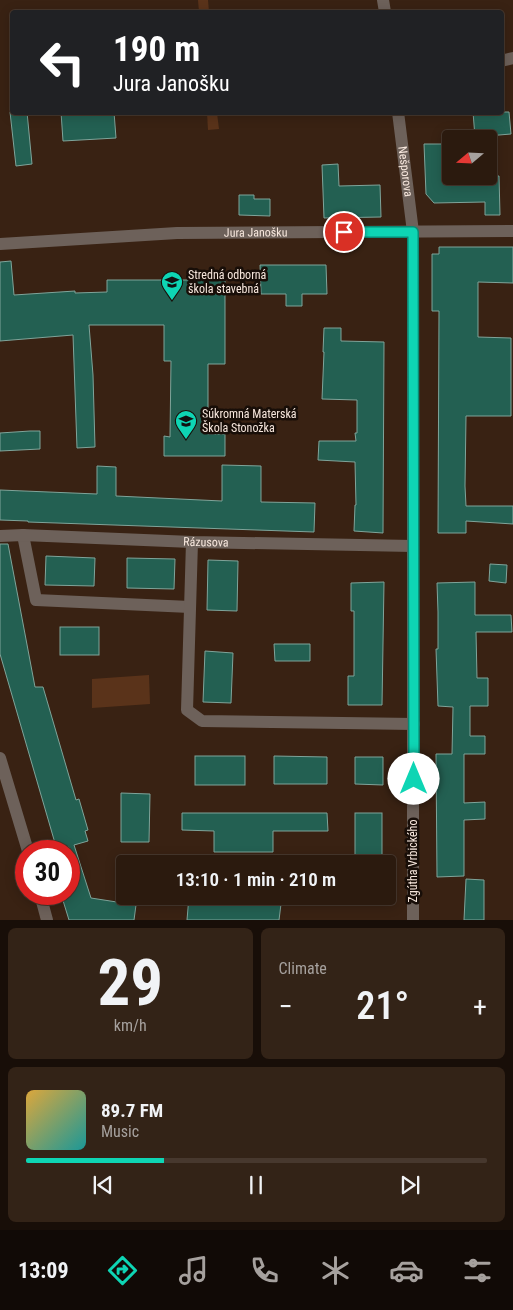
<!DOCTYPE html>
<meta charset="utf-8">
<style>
:root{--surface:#2b1a0e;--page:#332317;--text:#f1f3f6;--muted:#a6a19e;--line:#47382e;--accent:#0ed5b4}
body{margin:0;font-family:"Roboto Condensed",sans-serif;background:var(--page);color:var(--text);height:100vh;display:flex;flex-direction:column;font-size:19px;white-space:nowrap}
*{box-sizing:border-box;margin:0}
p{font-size:16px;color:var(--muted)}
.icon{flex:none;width:28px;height:28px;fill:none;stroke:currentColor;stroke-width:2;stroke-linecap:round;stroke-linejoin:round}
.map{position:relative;height:920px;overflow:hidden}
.side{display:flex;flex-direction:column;gap:8px;padding:8px;background:#180e08;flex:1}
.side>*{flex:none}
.top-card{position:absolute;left:10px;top:10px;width:494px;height:105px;border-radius:5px;box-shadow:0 2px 12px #0003,0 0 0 1px var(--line);background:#202124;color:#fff;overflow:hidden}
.needle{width:32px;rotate:251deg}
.controls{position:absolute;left:442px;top:130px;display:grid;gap:10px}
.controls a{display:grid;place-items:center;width:55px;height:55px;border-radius:5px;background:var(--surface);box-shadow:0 2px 12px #0003,0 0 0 1px var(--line);font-size:25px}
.speed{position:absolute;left:15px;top:840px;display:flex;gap:10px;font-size:25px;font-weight:700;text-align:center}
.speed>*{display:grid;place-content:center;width:65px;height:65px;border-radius:50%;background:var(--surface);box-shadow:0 2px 12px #0003,0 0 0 1px var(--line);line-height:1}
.speed .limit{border:8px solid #d22;background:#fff;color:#111}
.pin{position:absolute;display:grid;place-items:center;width:42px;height:42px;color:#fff;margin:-21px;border:2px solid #fff;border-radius:50%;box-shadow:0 1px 5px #0007}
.me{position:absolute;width:55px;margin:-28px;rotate:0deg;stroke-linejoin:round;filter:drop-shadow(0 0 4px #0008)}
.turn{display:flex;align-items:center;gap:18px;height:105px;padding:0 20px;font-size:22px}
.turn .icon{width:65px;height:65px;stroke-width:2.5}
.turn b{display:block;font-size:35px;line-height:42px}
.big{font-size:38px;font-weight:600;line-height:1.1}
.side .tile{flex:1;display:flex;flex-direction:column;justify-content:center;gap:8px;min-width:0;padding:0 18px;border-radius:8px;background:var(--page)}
.side .dial{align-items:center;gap:0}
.dial b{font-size:65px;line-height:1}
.song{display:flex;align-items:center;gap:15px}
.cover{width:60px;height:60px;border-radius:8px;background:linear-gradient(135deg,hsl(40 70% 55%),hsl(180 70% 35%))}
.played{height:5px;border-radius:2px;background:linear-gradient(90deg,var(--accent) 30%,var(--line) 30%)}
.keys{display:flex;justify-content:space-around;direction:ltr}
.heat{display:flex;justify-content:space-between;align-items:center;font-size:28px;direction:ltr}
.side .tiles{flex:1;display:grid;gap:8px;grid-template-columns:1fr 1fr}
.tile:last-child{grid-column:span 2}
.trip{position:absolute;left:116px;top:855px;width:280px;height:50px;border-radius:5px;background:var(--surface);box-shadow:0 2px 12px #0003,0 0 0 1px var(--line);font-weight:600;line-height:50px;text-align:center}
.tab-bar{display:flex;height:80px;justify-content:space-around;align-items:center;background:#110a06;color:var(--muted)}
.tab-bar .icon{width:35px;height:35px}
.tab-bar .active{color:var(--accent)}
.tab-bar b{font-size:22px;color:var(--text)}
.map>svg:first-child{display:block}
.green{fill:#5a331a}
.building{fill:#236052;stroke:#7fa49a}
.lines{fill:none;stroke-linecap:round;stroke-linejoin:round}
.minor{stroke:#6d615a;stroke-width:12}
.route-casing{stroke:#098a75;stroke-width:12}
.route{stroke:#0ed5b4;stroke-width:9}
.labels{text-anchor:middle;stroke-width:5;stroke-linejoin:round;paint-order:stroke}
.street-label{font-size:12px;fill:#f7e7dd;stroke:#180e08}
.poi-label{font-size:12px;fill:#f7e7dd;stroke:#180e08;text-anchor:start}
</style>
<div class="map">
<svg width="513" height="920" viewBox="0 0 513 920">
<rect width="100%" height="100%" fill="#392213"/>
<g class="green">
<path d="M198,0H208L209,12H199Z"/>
<path d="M207,113H217L219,129L208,130Z"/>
<path d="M149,675L150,704L92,708V679Z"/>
</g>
<g class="building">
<path d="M10,112H27L32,164L16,166Z"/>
<path d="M61,112H114L116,138L63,141Z"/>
<path d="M473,112H509L511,134L475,137Z"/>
<path d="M424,144H451V176H499L500,215H485V202L434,203L426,194Z"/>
<path d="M338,164L339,186L380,185L381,217L324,218L322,165Z"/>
<path d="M239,195H254V199H270V216L239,215Z"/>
<path d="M439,247H513V283L478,282V337L511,338V416H466L465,486L466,506H513V524L466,521V533H438L439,311H432V254H439Z"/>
<path d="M11,261L14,295L75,291V293L107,292V280H225V364H208V434H225V456H164V436L170,437L171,361H164V325H89L93,375L95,447L77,448L73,335L0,341V262Z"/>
<path d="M260,265H326L327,294H302V306H286V294H261Z"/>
<path d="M324,328H341V341L384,342L383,533L354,531L355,505H356L355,462L318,460L319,441H356L355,433H357V400L322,399L324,352H323Z"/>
<path d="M30,431H40V449L0,451V433Z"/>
<path d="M222,465L261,466V502L315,503L314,532L28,522V521L0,520V490L97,494V466L116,467V496L222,501Z"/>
<path d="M0,544H8L35,687H43L76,800L79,799L88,830L85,831L88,841L74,845L91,898L136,905L134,920H69L61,894H69V847L57,850L0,654Z"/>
<path d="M46,556L95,558L94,586L45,585Z"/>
<path d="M127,558L175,559L174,589L127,588Z"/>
<path d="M208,560L238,561L237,611L207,610Z"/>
<path d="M490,564L507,565L506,583L489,581Z"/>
<path d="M384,582L382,705H348V676H354V611H351V583Z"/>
<path d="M475,582V615H511L512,632H476L477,678H488V706H470V736H485V754H464V803L485,802V819L464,820V876L437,877L436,754H452L453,707L438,706L436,649H438V612L437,583Z"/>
<rect x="60" y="627" width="39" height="28"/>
<path d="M274,644H310V661H275Z"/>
<path d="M205,651L233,653L231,703L203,702Z"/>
<rect x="195" y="756" width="50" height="29"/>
<path d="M274,756L327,757V784H274Z"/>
<path d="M355,757H383V785L355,784Z"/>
<path d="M121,793L150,794L149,842H121Z"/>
<path d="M182,813H327L328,831H273V852H214V831L182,830Z"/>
<rect x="355" y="813" width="27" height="51"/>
<path d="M466,879L484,880V920H464Z"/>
<path d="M189,896H282L279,920H187Z"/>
</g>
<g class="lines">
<g class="minor">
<path d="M383,0L385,12"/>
<path d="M501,61L513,58"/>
<path id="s1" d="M398,112L413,232V920"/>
<path id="s2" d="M0,244L177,233L513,231"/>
<path d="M23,535L36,600L190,607"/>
<path id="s3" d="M0,536L23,535L192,542L413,546"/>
<path d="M192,542L187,710L202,721L414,724"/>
<path d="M0,758L28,851"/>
<path d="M40,894L47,920"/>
</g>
</g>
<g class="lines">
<g class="route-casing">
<path id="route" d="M344,232H413L414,779"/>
</g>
<use href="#route" class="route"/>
</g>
<defs>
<g id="school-pin" transform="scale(1.125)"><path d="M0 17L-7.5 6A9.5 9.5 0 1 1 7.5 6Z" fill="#0ed5b4" stroke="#180e08"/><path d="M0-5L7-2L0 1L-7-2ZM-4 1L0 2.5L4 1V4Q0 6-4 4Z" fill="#111"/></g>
</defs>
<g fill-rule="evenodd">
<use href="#school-pin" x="172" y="282"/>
<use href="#school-pin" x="186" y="421"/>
</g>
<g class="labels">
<g class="street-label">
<text dy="4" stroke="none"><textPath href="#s1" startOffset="60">Nešporova</textPath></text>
<text dy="4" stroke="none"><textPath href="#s2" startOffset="256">Jura Janošku</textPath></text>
<text dy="4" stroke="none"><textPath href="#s3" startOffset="206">Rázusova</textPath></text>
<text transform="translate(413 861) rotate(-90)" y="4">Zgútha Vrbického</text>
</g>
<g class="poi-label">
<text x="188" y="279">Stredná odborná<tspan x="188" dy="14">škola stavebná</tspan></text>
<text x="202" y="418">Súkromná Materská<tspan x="202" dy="14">Škola Stonožka</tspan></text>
</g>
</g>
</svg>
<div class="controls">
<a><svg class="needle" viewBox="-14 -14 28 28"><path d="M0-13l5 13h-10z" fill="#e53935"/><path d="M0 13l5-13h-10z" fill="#a6a19e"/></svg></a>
</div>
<div class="speed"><div class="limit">30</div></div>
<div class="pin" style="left:344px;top:232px;background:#d93025"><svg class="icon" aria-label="arrive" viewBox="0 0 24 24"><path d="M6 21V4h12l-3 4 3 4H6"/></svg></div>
<svg class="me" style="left:414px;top:779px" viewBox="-20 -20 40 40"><circle r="19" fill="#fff"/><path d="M0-13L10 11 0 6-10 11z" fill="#0ed5b4"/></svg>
<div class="trip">13:10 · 1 min · 210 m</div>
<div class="top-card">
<div class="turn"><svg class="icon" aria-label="left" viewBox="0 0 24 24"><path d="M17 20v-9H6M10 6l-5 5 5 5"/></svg><div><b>190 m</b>Jura Janošku</div></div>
</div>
</div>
<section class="side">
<div class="tiles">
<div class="tile dial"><b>29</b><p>km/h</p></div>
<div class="tile"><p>Climate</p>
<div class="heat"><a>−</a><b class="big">21°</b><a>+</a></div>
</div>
<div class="tile">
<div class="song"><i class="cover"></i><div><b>89.7 FM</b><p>Music</p></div></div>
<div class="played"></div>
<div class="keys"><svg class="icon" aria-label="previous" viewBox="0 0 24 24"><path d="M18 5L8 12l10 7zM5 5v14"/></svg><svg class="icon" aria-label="pause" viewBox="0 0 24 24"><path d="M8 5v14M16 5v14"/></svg><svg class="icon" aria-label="next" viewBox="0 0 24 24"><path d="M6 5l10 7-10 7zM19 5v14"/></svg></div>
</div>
</div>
</section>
<nav class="tab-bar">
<b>13:09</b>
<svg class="icon active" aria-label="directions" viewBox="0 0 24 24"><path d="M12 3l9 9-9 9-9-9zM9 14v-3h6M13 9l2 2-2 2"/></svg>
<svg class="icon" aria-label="music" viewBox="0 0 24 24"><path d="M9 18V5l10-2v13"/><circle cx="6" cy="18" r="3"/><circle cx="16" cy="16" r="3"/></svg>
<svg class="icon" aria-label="phone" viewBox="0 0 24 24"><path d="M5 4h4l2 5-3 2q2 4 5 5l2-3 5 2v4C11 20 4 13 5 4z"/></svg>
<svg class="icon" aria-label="climate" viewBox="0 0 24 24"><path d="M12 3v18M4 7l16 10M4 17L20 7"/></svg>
<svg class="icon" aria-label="car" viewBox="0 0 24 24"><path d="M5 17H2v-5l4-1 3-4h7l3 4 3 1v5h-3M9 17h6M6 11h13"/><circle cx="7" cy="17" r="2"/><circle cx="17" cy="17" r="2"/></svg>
<svg class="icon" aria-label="filters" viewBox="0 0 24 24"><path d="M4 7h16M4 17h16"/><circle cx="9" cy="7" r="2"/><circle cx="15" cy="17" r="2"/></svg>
</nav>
